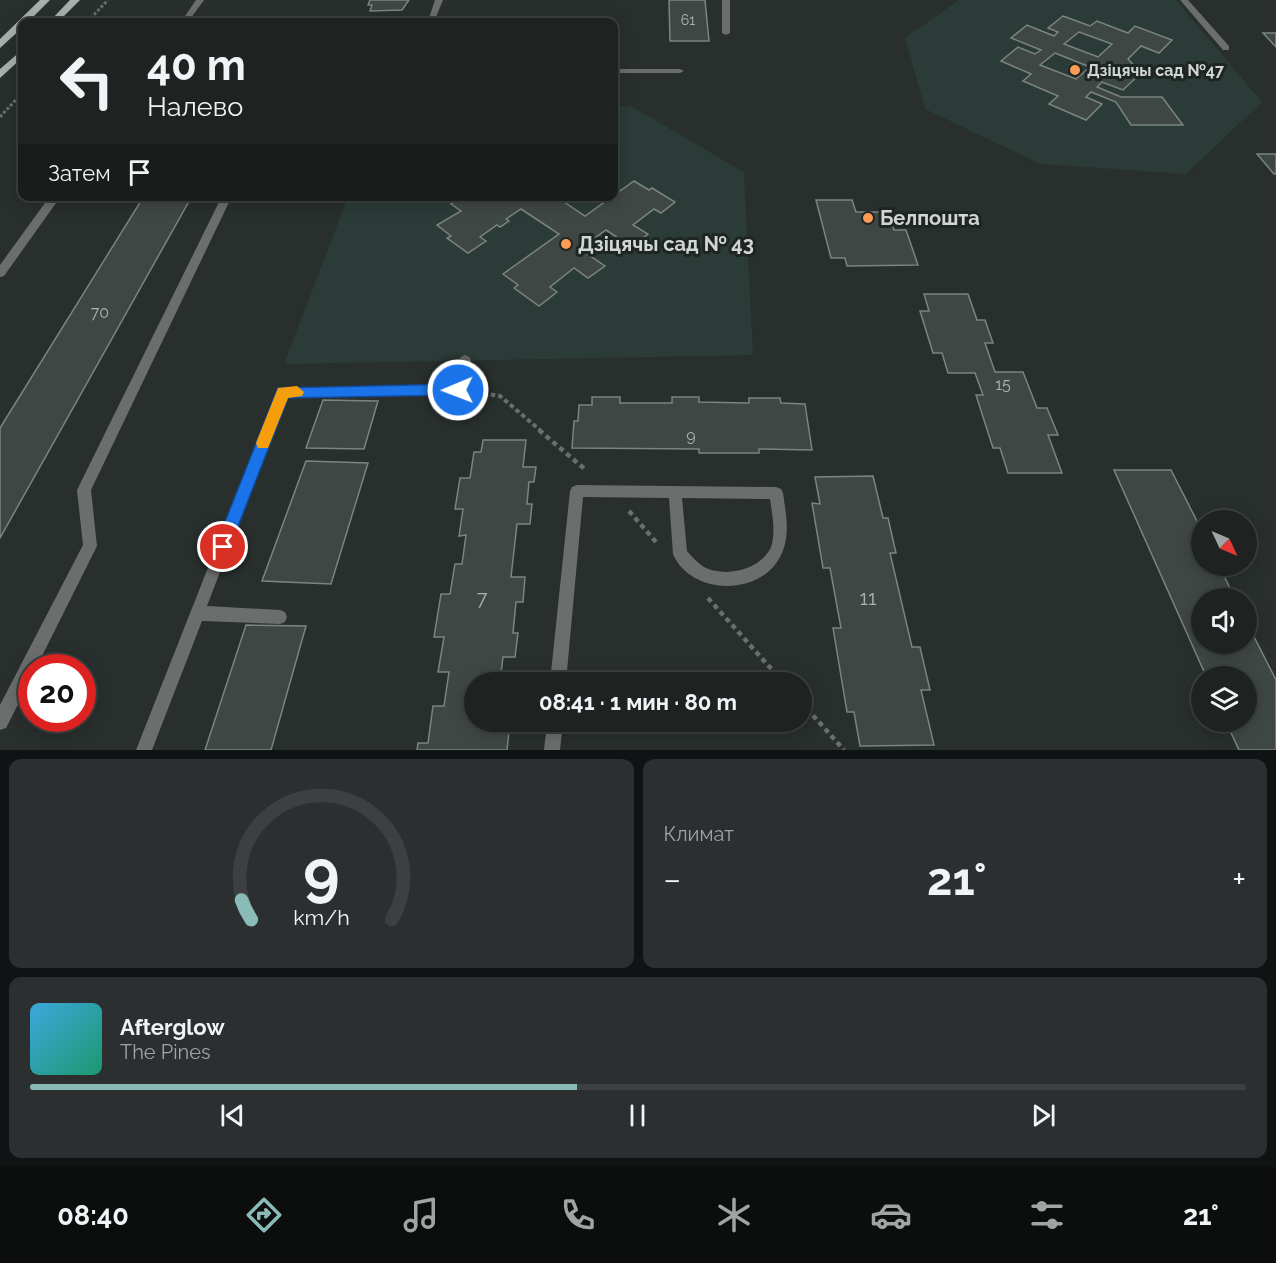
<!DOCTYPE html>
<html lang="ru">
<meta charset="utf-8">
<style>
:root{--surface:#1e2322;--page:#2b2f2f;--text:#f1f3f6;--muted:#a1a4a5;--line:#3c4040;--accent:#8bbbb9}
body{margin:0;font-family:Raleway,sans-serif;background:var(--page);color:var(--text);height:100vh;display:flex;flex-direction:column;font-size:22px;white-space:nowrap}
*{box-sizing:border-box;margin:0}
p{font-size:20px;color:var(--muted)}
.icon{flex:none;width:33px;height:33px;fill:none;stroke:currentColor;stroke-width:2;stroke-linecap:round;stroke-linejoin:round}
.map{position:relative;height:750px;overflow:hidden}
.panel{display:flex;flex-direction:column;gap:9px;padding:9px;background:#101313;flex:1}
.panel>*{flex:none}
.banner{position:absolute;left:18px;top:18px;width:600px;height:183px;border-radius:12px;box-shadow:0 3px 15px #0003,0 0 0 2px var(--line);background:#1e2322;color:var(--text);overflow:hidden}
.needle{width:39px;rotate:134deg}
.controls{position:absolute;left:1191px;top:510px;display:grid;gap:12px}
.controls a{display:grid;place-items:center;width:66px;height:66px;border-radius:50%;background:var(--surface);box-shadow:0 3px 15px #0003,0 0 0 2px var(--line);font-size:30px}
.speed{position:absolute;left:18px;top:654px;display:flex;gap:12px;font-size:30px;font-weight:700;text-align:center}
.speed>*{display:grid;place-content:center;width:78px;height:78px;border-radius:50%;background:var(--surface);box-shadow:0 3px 15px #0003,0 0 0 2px var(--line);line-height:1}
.speed .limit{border:9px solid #d22;background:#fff;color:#111}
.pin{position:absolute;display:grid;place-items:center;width:51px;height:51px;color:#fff;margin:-26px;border:3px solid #fff;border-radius:50%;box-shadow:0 2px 6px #0007}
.me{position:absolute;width:66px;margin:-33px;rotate:269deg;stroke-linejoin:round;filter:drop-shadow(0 0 4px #0008)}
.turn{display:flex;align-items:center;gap:21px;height:126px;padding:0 30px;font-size:27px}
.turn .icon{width:78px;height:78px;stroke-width:2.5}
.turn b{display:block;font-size:42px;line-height:51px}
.then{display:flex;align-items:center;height:57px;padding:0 30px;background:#0003;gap:12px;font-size:22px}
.big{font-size:45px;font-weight:700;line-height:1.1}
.panel .widget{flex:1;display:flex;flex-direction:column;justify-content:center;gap:9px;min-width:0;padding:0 21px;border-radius:12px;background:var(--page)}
.panel .dial{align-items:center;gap:0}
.dial svg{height:156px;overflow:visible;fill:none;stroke:var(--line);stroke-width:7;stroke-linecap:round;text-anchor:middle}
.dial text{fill:var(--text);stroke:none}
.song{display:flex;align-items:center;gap:18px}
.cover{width:72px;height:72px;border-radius:9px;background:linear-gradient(135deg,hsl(200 70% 55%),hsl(160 70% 35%))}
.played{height:6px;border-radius:3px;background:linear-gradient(90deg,var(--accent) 45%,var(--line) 45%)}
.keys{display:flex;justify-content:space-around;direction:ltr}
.heat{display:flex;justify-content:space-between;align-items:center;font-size:33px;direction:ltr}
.panel .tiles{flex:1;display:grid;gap:9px;grid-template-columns:1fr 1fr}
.widget:last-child{grid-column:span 2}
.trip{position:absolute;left:464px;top:672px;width:348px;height:60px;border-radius:30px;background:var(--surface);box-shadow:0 3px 15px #0003,0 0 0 2px var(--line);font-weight:700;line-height:60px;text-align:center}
.menu{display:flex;height:96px;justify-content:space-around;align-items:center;background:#0c0e0e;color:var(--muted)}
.menu .icon{width:42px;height:42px}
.menu .selected{color:var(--accent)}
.menu b{font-size:27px;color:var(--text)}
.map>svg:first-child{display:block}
.built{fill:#2b3b37}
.building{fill:#3f4745;stroke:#7b8481;stroke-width:1.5;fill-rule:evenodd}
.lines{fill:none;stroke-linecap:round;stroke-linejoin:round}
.path-far2{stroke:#696f6d;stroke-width:3;stroke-dasharray:3 2;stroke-linecap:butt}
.path-far1{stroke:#696f6d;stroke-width:4;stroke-dasharray:4.5 3;stroke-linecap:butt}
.path{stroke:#696f6d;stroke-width:4.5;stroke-dasharray:5 4;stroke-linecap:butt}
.service{fill:#6b6e6d;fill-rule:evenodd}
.minor{fill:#6b6e6d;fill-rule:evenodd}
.primary{fill:#a7afad;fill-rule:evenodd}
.route{fill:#1a73e8;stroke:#114b97;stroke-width:1.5}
.slow{fill:#f59e0b}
.poi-dot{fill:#fd9c56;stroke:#1e2523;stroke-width:2}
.labels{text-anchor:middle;stroke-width:6;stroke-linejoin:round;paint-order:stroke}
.far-number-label{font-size:14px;fill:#acb2b1}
.far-poi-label{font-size:16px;font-weight:bold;fill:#d1d6d5;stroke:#1e2523;text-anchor:start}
.number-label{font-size:16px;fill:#acb2b1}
.poi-label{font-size:20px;font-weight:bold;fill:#d1d6d5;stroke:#1e2523;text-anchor:start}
.near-number-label{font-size:20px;fill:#acb2b1}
</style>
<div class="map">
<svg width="1276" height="750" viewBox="0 0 1276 750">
<rect width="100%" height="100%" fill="#282f2d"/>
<g class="built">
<path d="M959,0H1176L1262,102L1186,174L1040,164L925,109L905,38Z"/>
<path d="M631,106L744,172L753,355L284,364L348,197L614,196V107Z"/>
</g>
<g class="building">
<path d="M370,0H409L402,10L370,11L372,5H368Z"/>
<path d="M669,0H705L709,41H670Z"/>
<path d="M1063,16L1090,26L1097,21L1128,33L1135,26L1172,40L1159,53L1141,46L1128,59L1141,73L1123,90L1102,82L1097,87L1121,97H1162L1183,125H1131L1116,102L1091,92L1086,97L1102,104L1086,120L1049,104L1058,96L1023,81L1031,74L1001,61L1018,47L1035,54L1041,50L1011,38L1027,25L1054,36L1058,32L1048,28ZM1079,32L1112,44L1098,57L1064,44ZM1055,53L1090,67L1076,79L1040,65Z"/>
<path d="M1263,33H1276V47Z"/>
<rect x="614" y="37" width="4" height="22"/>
<path d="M1257,154H1276V174H1274Z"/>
<path d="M634,181L649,190L652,188L675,202L661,213L654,209L633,225L648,234L632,247L606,230L580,249L605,266L588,278L574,268L550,287L557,292L539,306L514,288L518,285L503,274L559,234L521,209L506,219L509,221L500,227L497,225L480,237L486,241L468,253L447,238L451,236L437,225L461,211L451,204L463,196H555L585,216Z"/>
<path d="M144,196H192L0,538V428Z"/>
<path d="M816,200H852L856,212H888L894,230H906L918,265L847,266L845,258H831Z"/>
<path d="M924,294H968L977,320H985L993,343H985L995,372H1023L1037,408H1047L1058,435H1048L1062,473H1008L1000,448H993L976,395H983L975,373H948L942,353H933L920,311H929Z"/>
<path d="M592,397H620V403H672V397H699V402L749,403V398H780L781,403L805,404L812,450L759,449V453H699V449L572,448L574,421H578L579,405H592Z"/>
<path d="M323,400L378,401L364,449L306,448Z"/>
<path d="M483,440H526L523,467H536L534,482H529L527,504H532L530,524H517L511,577H525L523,602H516L513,633H518L515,657H503L500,682H474V722H510L507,750H417L418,743H428L433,706H444L449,672H438L444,637H434L441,594H450L455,564H462L466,535L459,536L463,509H455L460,478H470L474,452H481Z"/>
<path d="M306,461L368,463L331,584L262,581Z"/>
<path d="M1114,470H1171L1202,531V566H1219L1235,598H1202V644H1246V621L1276,680V750H1239L1226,722H1246V676H1206Z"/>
<path d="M873,476L883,518H888L896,553H890L912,647H920L930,690H921L934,745L860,746L854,712H847L833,628H841L830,568H823L812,503L820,504L815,477Z"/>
<path d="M246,625L306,626L271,750H205Z"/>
</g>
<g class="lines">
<g class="path-far2">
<path d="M87,22L108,0"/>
<path d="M0,117L22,93"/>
</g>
<path class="path-far1" d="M476,392L500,396L541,431"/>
<g class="path">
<path d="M539,430L587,471"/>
<path d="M629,511L656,542"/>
<path d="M708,598L783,682"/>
<path d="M801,702L844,750"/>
</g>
<g class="service">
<path d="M435,0H443L434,22L186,21L182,19L186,17L429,18Z"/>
<path d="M722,0H730V33L726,35L722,33Z"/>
<path d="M1180,0H1188L1229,46V50H1223Z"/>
<path d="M614,69H680L684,71L680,73H614Z"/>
<path d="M222,196H232L91,490L97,546L36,668H32V677L6,728L0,730V705L83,545L77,490Z"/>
<path d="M465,355L469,357L471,360L464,390L462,394L458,395L287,397L207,606L280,610L285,612L287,617L285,622L280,624L202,621L152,750H136L279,388L453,385L459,360L461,357Z"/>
<path d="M577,485L776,487L781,489L783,493C786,514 791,537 780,557C760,596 691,596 673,554L669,498L583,497L566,682H550L570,491L572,487ZM682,498L770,499C772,513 776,532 771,547C761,570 726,578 704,567C698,563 692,557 687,551Z"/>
<path d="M547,722H563L560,750H544Z"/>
</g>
<g class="minor">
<path d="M196,0H204L188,22H181Z"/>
<path d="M50,196H61L4,276L0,277V265Z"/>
</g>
<g class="primary">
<path d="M40,0H50L28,22H22V28L0,48V39Z"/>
<path d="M70,0H80L58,22H49Z"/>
<path d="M22,50V58L0,78V69Z"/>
</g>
</g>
<path class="route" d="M458,384L465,390L458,395L288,398L228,552L223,554L217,552L215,547L278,388Z"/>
<path class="slow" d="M297,386L304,392L302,396L288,398L268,448H258L256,443L278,388Z"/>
<g class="poi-dot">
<circle cx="1075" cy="70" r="6"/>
<circle cx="868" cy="218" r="6"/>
<circle cx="566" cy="244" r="6"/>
</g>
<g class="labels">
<g class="far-number-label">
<text x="688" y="25">61</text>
</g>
<g class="far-poi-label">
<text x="1087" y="76">Дзіцячы сад №47</text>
</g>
<g class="number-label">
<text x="100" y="318">70</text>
<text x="1003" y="390">15</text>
<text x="691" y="441">9</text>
</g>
<g class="poi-label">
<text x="880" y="225">Белпошта</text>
<text x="578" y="251">Дзіцячы сад № 43</text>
</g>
<g class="near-number-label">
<text x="482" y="605">7</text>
<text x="868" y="605">11</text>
</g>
</g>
</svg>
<div class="controls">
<a><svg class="needle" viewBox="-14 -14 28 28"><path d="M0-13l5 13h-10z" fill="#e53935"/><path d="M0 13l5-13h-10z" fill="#a1a4a5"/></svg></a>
<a><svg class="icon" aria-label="sound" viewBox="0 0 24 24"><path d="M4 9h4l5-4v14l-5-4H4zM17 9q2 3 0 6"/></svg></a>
<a><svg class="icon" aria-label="layers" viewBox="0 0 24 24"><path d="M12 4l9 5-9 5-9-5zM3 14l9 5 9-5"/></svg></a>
</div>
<div class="speed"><div class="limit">20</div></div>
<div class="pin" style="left:223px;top:547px;background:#d93025"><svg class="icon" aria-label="arrive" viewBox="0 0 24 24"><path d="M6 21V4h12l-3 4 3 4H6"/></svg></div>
<svg class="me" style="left:458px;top:390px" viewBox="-20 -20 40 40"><circle r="17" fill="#1a73e8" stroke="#fff" stroke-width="3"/><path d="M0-11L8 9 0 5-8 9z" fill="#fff"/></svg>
<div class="trip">08:41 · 1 мин · 80 m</div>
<div class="banner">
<div class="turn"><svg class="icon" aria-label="left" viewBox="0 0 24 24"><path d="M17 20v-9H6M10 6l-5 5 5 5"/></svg><div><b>40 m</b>Налево</div></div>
<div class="then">Затем<svg class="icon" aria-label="arrive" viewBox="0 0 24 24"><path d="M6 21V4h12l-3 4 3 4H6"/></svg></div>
</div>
</div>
<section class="panel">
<div class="tiles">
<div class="widget dial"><svg viewBox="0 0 100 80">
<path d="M14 69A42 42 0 1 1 86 69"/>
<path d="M14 69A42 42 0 0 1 9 59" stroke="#8bbbb9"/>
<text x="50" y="56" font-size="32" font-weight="700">9</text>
<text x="50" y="72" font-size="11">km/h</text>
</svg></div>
<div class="widget"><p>Климат</p>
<div class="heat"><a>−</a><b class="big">21°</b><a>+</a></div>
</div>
<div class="widget">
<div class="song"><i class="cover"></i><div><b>Afterglow</b><p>The Pines</p></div></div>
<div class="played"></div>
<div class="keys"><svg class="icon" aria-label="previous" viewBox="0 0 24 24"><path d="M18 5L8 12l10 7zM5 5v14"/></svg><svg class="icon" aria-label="pause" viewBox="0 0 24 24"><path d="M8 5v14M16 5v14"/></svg><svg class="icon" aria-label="next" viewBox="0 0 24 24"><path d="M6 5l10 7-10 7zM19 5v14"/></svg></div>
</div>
</div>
</section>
<nav class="menu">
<b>08:40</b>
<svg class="icon selected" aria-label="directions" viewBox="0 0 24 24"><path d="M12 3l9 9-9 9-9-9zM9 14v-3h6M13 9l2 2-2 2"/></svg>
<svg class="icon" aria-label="music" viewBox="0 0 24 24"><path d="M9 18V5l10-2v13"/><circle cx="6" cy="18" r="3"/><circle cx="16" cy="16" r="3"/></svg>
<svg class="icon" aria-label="phone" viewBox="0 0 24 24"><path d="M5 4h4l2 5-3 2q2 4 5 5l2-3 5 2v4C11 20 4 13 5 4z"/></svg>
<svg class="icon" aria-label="climate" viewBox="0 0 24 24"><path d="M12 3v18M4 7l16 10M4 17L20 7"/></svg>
<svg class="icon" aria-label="car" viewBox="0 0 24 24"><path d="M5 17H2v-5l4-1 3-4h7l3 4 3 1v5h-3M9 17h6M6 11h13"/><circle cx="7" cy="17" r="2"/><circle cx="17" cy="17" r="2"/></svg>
<svg class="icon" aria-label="filters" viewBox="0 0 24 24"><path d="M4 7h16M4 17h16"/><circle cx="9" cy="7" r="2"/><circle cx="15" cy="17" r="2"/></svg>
<b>21°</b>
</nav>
